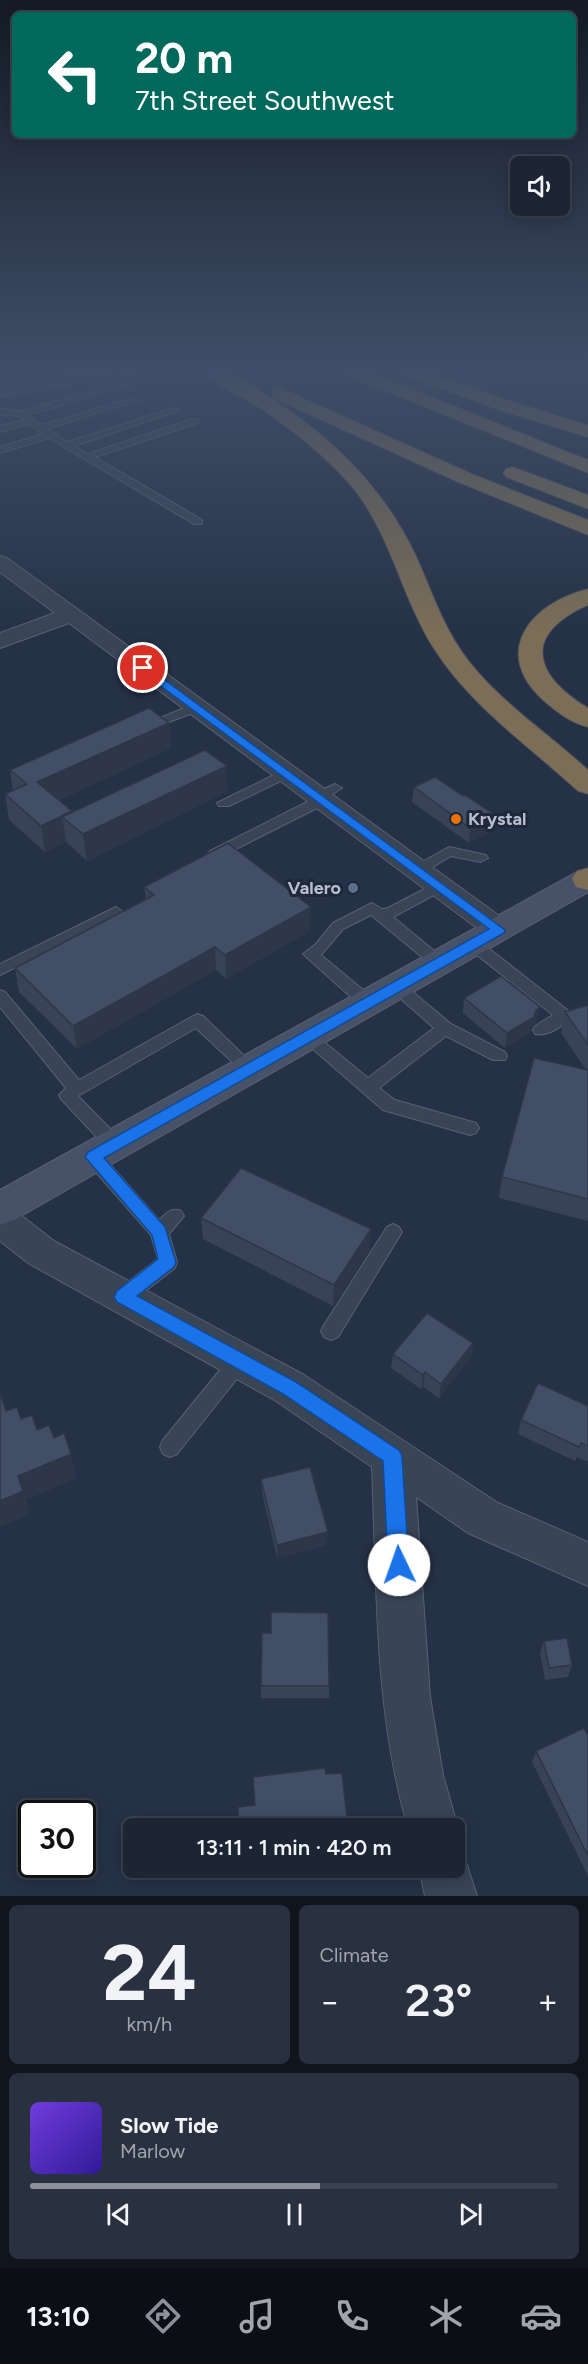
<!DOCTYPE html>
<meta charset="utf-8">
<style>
:root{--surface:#1c2534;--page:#293140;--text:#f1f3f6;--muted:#a0a5ac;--line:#3a424f;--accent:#8c9099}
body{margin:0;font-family:Figtree,sans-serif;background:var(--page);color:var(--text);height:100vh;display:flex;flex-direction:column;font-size:22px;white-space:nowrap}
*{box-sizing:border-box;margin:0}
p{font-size:20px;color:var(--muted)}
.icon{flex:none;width:33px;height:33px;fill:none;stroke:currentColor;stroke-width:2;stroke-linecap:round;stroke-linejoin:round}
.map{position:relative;height:1896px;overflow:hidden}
.sheet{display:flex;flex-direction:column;gap:9px;padding:9px;background:#0f141d;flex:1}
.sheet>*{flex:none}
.banner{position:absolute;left:12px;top:12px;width:564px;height:126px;border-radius:9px;box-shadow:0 3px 15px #0003,0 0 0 2px var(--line);background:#00695c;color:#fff;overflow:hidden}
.fabs{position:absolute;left:510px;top:156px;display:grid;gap:12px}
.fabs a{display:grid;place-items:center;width:60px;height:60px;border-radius:9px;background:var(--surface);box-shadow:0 3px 15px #0003,0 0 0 2px var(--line);font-size:30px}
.speed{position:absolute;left:18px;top:1800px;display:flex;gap:12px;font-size:30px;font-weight:700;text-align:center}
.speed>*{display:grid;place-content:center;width:78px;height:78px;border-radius:50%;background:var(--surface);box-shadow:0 3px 15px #0003,0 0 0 2px var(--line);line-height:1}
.speed .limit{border:3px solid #111;border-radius:9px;background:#fff;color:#111}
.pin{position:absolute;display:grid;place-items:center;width:51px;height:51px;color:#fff;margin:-26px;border:3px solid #fff;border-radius:50%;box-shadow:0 2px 6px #0007}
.me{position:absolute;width:66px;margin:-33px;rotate:357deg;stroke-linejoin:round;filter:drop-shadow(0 0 4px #0008)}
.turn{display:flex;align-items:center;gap:21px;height:126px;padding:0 24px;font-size:27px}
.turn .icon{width:78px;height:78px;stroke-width:2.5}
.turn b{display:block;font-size:42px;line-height:51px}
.big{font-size:45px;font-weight:600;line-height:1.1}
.sheet .card{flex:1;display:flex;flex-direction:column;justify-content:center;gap:9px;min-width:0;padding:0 21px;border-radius:9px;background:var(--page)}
.sheet .dial{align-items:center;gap:0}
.dial b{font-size:78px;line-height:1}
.song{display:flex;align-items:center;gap:18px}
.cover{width:72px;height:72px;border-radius:9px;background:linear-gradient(135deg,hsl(260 70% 55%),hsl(250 70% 35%))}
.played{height:6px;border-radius:3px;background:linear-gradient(90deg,var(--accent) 55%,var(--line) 55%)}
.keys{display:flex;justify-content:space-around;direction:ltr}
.heat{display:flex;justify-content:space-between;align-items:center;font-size:33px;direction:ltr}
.sheet .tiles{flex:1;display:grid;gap:9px;grid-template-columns:1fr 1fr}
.card:last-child{grid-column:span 2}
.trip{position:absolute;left:123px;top:1818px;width:342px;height:60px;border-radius:9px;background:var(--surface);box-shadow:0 3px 15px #0003,0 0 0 2px var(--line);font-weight:600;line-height:60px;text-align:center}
.menu{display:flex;height:96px;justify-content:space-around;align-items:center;background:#0b0f15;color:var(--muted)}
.menu .icon{width:42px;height:42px}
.menu .active{color:var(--accent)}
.menu b{font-size:27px;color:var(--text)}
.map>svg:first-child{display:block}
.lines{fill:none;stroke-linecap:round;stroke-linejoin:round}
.lane-casing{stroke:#586172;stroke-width:2}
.street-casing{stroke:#586172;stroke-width:2}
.secondary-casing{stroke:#586172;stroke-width:2}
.highway-casing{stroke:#414b5c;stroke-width:2}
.lane{fill:#394455;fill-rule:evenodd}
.street{fill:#394455;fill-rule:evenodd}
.secondary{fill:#475268;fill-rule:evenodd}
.highway{fill:#7c6e56;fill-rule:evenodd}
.wall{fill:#384358}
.shaded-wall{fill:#2e3747}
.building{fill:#414e66;stroke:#2e3747;stroke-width:1.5}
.route{fill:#1a73e8;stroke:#114b97;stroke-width:1.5}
.food-dot{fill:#e8710a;stroke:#1e283a;stroke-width:2}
.service-dot{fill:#5c6f8a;stroke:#1e283a;stroke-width:2}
.labels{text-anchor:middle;stroke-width:6;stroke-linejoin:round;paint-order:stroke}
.poi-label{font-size:18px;font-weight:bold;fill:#b7bfce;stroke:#1e283a;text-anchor:start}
</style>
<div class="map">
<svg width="588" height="1896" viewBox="0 0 588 1896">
<rect width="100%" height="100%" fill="#253146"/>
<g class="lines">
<g class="lane-casing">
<g id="lane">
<path d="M123,372H132L142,381L28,415L42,425L132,398L139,400L47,429L68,442L173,408L180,410L75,446L88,454L192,419H198V423L95,457L202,520V524H194L49,438L0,453V447L43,434L29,424L0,432V426L24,420L19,416L0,415V409L21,411L132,380Z"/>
<path d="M197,703L203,707L201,710L150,729L146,730L140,726Z"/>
<path d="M286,769L291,770L292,773L291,776L229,806H219L217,803Z"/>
<path d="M335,784L342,788L327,798L329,800L327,803L220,857L215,858L208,854L210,851L313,799V794Z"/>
<path d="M449,847L486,855L488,858L481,862L451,856L423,873H413L411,870L413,867Z"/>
<path d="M440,881L447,886L445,889L393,917L444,959L447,963L444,967H434L371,915L343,929L321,955L374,999L376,1003L374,1007H362L303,954L316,944L333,923L372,903L382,909L388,908Z"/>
<path d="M116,907L123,912L121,915L0,975V964Z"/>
<path d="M473,939L478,940L570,1012L572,1016C566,1025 547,1037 535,1034L533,1030L535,1026L553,1015L468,948L466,944Z"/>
<path d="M397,982L402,983L451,1024L505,1052L507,1056L505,1060H493L446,1036L379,1088L395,1100L476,1123L479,1128L476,1133L470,1135L383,1110L299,1037L301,1033H313L368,1078L434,1028L392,991L389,987L392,983Z"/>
<path d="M0,990L5,992L79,1080L197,1014L203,1016L258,1069L256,1073H244L196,1028L78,1096L121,1140L124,1145L121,1150L115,1152L109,1150L61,1099L59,1095L66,1088L0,1007Z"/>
<path d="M93,1150L99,1152L159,1220C167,1213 171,1207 181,1211L184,1216L169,1234L177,1262L175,1268L130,1303L123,1305L116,1303L113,1297L116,1291L158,1259L151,1235L87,1162L84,1157L87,1152Z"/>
<path d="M393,1224L399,1227L402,1232L399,1237L338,1337L331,1340L324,1337L321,1331L324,1325L387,1227Z"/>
<path d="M240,1351L247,1354L250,1360L247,1366L177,1454L170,1457L163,1454L160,1447L163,1440L233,1354Z"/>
</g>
</g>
<g class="street-casing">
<g id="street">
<path d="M81,372H113L105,377L0,397V387Z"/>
<path d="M0,556L7,558L509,923L514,930L509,937L499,940L489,937L69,623L0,648V633L55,613L0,572Z"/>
<path d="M0,1205L13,1209L54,1241L304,1375L498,1503L588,1542V1586L468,1533L416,1497L430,1697L443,1775L458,1828L454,1837V1828H408C374,1711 377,1588 372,1467L276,1401L28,1263L0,1241Z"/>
<path d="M454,1847L462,1850L477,1896H425L419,1868H454Z"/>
</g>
</g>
<g class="secondary-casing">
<path id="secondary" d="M588,869V892L14,1220L0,1225V1190L577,872Z"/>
</g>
<g class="highway-casing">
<g id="highway">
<path d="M207,372C235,370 249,384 272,399C333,438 383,487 415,554C430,586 441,622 462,652C495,699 546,731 588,770V794L578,791C528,745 469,705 433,647C401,596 391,535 353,488C327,457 296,433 263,410C248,400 216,386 207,372Z"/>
<path d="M346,372H370L588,460V473L349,376Z"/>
<path d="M402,372H427L519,404L588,425V437L505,412L405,376Z"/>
<path d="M280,388L472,474L588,520V535L458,482L273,398L271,394L273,390Z"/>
<path d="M513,467L588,495V509L506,477L503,473L506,469Z"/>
<path d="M588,589V605C523,634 532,674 588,708V727C571,723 557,712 544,701C490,653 530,603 588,589Z"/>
<path d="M588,868V890L576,887L572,878L577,871Z"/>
</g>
</g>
<use href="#lane" class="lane"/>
<use href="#street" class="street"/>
<use href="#secondary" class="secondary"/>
<use href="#highway" class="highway"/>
</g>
<g class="wall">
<path d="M532,372H561L546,377Z"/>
<path d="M169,723L171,748L59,800L72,812L228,791L87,861L66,842L45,852L9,820L5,794L13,791L10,770Z"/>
<path d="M414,787L463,796L495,815L493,830L469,843L412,802Z"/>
<path d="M144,887L310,931L226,979L216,970L77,1049L19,992L15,968L146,900Z"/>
<path d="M464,998L537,1022L533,1025L531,1032L505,1048L463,1013Z"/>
<path d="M588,1005V1221L499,1198L502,1177L586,1070L561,1033L565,1012Z"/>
<path d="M201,1218L371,1229L370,1250L333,1306L203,1239Z"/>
<path d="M473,1343L471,1357L439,1398L423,1387L421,1389L391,1368L393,1354Z"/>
<path d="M588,1406V1462L577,1457L575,1461L518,1434L521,1420Z"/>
<path d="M261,1479L327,1545L277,1558L262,1492Z"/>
<path d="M544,1641L572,1665L568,1677L545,1680L540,1653Z"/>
<rect x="261" y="1686" width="68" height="12"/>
<path d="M587,1734H588V1876L532,1762L536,1751Z"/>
</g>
<g class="shaded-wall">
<path d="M546,372H561L546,377Z"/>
<path d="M169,723L171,748L41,808L37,782Z"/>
<path d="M227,766L228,791L87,861L83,834Z"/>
<path d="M72,811L62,817L66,842L45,852L41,826Z"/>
<path d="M495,815L493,830L469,843L470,828Z"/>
<path d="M311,907L310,931L226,979L225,955Z"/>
<path d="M215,947L216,970L77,1049L73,1026Z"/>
<path d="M540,1007L537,1022L533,1025L531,1032L505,1048L507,1033Z"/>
<path d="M371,1229L370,1250L333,1306L334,1285Z"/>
<path d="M473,1343L471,1357L439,1398L441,1384Z"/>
<path d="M425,1372L423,1387L421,1389L423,1375Z"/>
<path d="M71,1454L77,1478L26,1500L30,1514L0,1527V1501L18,1476Z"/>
<path d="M328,1532L327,1545L277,1558V1545Z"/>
</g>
<g class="building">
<path d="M149,708L169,723L37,782L72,811L41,826L5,794L27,784L10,770Z"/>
<path d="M205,750L227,766L83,834L62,817Z"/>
<path d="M435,777L463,796L465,795L495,815L470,828L414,787Z"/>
<path d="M228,843L311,907L225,955L215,947L73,1026L15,968L154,895L144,887Z"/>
<path d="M501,976L540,1007L536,1010L534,1017L507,1033L464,998Z"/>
<path d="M588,1005V1045L565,1012Z"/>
<path d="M534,1058L588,1070V1199L502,1177Z"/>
<path d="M241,1168L371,1229L334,1285L201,1218Z"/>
<path d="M427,1313L473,1343L441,1384L425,1372L423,1375L393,1354Z"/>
<path d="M538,1383L588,1406V1446L581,1443L579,1447L521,1420Z"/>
<path d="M0,1393L6,1411L17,1407L21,1419L32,1415L37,1430L49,1425L54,1438L64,1433L71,1454L18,1476L23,1491L0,1501Z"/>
<path d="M310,1467L328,1532L277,1545L261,1479Z"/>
<path d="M271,1612L328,1613L329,1686H261L262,1633H271Z"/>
<path d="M567,1638L572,1665L549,1668L544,1641Z"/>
<path d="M584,1728L587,1734H588V1856L536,1751Z"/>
<path d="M325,1768L326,1774L342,1773L348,1828H239L238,1807L255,1805L253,1777Z"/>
</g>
<linearGradient id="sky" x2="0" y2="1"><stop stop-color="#141b26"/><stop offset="0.58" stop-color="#404e68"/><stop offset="1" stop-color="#404e68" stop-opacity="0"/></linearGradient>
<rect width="588" height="637" fill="url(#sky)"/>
<path class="route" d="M143,664L505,930L504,933L104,1158L165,1227L176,1262L174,1267L137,1296L296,1382L399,1450L402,1456L409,1565L406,1573L399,1575L391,1573L388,1565L383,1461L283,1394L117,1302L114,1297L117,1291L158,1259L152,1235L85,1157L88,1152L489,929L139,670L138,668Z"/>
<circle class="food-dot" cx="456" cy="819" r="6"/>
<circle class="service-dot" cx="353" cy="888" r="6"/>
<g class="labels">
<g class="poi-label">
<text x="468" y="825">Krystal</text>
<text x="341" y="894" text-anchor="end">Valero</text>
</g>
</g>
</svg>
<div class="fabs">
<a><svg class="icon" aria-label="sound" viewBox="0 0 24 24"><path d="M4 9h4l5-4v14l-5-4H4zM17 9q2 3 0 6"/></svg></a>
</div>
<div class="speed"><div class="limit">30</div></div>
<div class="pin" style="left:143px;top:668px;background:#d93025"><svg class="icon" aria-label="arrive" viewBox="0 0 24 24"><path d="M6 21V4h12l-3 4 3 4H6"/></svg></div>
<svg class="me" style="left:399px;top:1565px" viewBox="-20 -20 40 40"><circle r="19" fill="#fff"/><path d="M0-13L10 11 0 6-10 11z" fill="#1a73e8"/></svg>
<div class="trip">13:11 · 1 min · 420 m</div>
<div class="banner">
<div class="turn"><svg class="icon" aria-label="left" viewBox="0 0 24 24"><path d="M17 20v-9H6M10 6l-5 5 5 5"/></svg><div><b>20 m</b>7th Street Southwest</div></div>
</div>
</div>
<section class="sheet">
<div class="tiles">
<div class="card dial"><b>24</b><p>km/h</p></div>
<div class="card"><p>Climate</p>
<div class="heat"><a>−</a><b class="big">23°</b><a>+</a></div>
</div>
<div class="card">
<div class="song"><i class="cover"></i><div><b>Slow Tide</b><p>Marlow</p></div></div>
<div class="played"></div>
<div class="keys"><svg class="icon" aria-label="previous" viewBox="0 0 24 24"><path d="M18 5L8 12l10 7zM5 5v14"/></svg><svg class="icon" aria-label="pause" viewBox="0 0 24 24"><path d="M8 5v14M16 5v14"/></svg><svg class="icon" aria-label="next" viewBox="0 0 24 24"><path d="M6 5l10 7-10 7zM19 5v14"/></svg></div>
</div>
</div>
</section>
<nav class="menu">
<b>13:10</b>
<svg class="icon active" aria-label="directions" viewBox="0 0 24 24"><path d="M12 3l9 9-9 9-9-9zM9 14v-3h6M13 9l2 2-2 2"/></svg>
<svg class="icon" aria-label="music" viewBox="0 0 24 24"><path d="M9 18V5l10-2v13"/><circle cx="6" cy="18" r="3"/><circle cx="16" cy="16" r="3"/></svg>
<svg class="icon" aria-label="phone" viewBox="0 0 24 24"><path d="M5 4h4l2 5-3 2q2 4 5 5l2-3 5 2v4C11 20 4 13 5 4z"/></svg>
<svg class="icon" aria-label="climate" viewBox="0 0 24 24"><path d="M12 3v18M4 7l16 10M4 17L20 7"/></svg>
<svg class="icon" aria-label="car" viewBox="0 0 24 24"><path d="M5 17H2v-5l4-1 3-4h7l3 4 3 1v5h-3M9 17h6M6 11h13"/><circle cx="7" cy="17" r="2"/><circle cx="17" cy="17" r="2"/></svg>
</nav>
